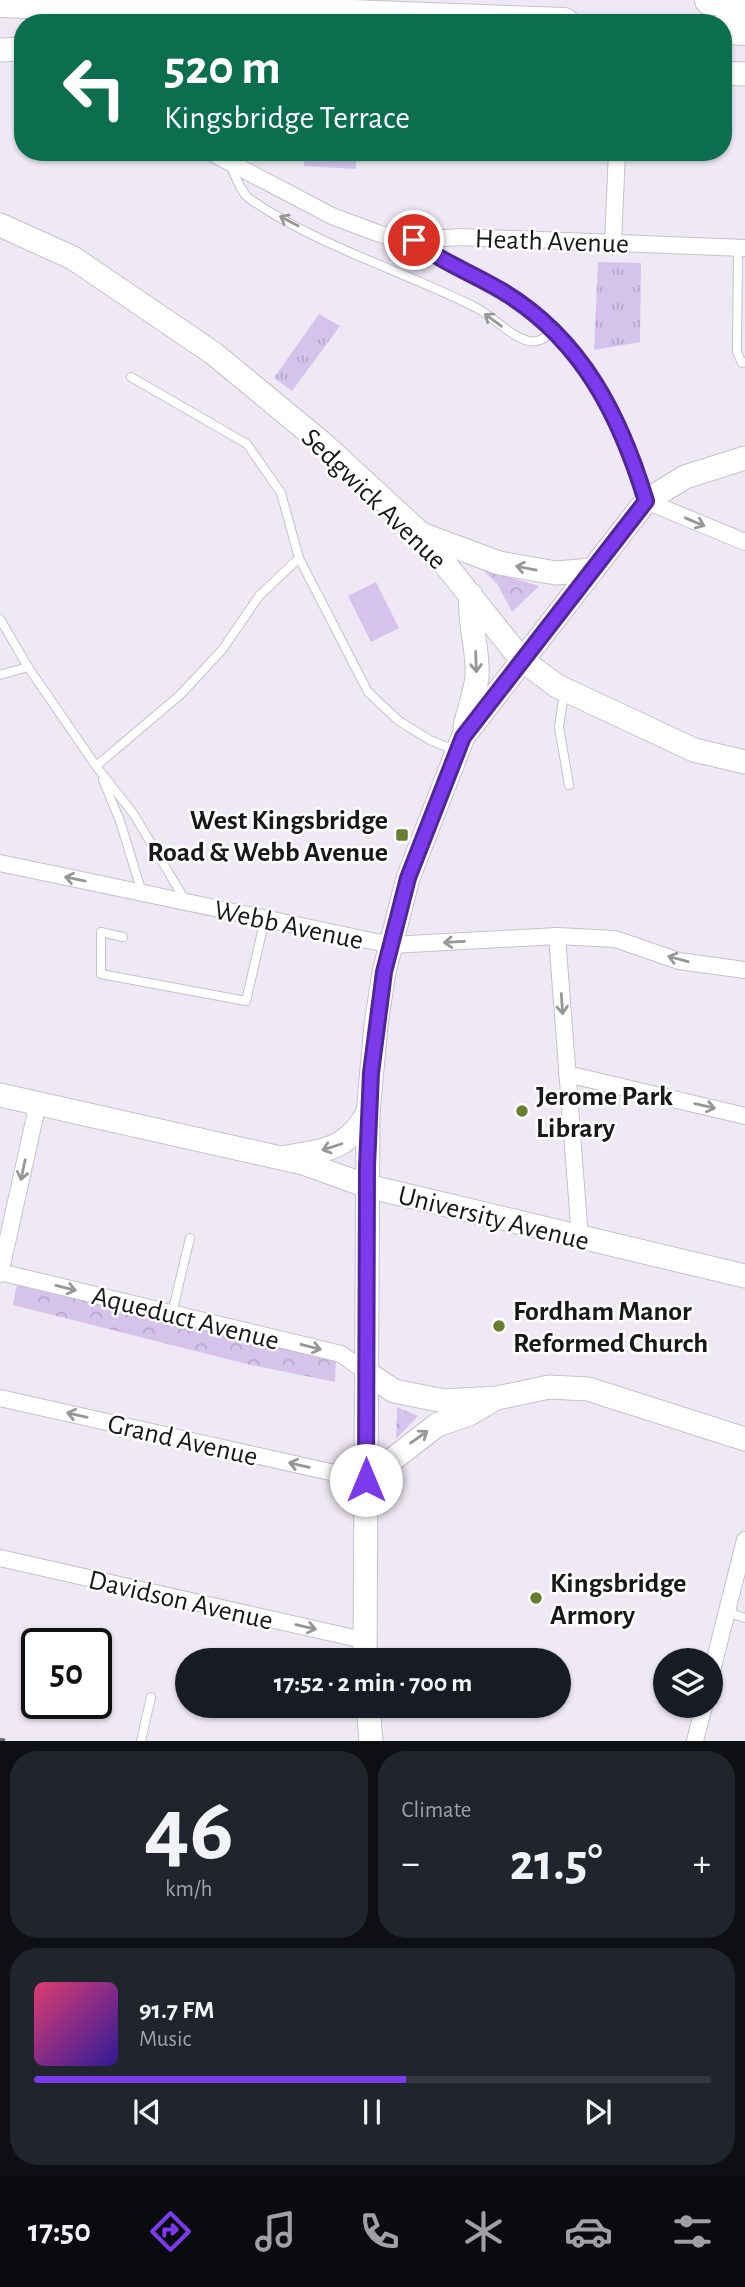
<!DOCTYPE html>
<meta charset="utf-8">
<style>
:root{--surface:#171b24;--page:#20242c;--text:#f1f3f6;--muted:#9ea1a6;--line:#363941;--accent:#7c3aed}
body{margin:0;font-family:"Alegreya Sans",sans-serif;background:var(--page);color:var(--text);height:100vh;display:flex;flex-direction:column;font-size:26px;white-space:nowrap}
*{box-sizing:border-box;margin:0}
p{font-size:23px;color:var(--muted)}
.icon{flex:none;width:38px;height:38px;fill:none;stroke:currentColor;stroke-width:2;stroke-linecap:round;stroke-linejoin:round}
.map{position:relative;height:1741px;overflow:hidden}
.sheet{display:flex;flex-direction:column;gap:10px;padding:10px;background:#0d0f14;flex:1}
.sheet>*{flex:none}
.top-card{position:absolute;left:14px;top:14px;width:718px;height:147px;border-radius:28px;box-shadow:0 2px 5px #0004;background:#0b6e4f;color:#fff;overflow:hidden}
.tools{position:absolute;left:653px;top:1648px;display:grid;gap:14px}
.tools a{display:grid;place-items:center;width:70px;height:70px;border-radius:50%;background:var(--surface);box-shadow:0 2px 5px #0004;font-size:35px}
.speed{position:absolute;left:21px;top:1628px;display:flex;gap:14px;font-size:35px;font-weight:700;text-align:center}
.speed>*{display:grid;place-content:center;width:91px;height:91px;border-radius:50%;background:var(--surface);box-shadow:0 2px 5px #0004;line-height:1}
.speed .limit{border:4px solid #111;border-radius:10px;background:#fff;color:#111}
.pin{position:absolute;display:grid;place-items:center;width:60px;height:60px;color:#fff;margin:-30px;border:4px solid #fff;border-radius:50%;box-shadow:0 2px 7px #0007}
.me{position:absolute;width:77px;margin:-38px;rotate:0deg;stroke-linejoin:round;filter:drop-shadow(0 0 5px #0008)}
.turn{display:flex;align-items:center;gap:24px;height:147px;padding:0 35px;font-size:32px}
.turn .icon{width:91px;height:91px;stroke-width:2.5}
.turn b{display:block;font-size:49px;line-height:60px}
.big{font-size:52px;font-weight:700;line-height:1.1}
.sheet .tile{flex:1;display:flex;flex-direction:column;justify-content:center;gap:10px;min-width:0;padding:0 24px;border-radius:28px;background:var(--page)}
.sheet .dial{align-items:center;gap:0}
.dial b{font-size:91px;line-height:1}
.song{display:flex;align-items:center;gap:21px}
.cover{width:84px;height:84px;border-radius:10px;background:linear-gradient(135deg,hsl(340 70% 55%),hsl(250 70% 35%))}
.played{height:7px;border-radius:4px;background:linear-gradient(90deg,var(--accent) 55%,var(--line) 55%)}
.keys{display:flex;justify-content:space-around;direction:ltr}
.heat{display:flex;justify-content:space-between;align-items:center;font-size:38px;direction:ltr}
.sheet .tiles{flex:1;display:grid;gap:10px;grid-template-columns:1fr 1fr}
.tile:last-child{grid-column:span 2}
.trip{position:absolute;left:175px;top:1648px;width:396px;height:70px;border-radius:35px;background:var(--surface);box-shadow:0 2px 5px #0004;font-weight:700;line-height:70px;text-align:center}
.menu{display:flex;height:112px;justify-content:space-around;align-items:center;background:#090b0e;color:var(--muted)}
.menu .icon{width:49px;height:49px}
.menu .on{color:var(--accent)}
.menu b{font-size:32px;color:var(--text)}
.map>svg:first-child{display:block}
.grass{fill:url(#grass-tufts)}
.park{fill:url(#park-crowns)}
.garden{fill:#d6c3ec}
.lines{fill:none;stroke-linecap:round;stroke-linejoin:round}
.lane-casing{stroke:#c6c1cc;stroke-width:10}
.street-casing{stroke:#c6c1cc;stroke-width:18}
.secondary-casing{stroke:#c6c1cc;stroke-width:25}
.highway-casing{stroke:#c6c1cc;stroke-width:32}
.lane{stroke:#fff;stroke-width:8}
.street{stroke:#fff;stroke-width:16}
.secondary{stroke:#fff;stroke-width:23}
.highway{stroke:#fff;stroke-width:30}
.rail{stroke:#6c6a70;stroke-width:4.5;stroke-dasharray:12 12;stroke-linecap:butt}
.oneway{stroke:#979798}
.route-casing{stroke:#51269a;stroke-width:18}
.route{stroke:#7c3aed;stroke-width:12}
.poi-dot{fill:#677e30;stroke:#fff;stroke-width:2.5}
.labels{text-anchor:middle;stroke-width:5;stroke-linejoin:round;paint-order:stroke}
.street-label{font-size:28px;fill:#18171a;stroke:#fff}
.poi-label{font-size:28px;font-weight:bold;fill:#18171a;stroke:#fff;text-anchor:start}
</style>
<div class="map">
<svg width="745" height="1741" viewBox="0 0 745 1741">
<defs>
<pattern id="grass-tufts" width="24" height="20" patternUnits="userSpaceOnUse" patternTransform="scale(1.75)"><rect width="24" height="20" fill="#d6c3ec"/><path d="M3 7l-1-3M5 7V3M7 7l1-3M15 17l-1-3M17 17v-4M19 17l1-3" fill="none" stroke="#b7a7ca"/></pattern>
<pattern id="park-crowns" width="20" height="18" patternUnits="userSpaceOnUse" patternTransform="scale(1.75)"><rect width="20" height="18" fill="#d6c3ec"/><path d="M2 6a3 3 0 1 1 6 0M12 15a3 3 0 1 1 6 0" fill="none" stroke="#b7a7ca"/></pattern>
</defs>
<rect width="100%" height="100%" fill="#eee9f4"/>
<g class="grass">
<path d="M598,262L641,263L640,342L594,350Z"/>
<path d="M319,314L340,326L292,391L274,378Z"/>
</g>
<g class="park">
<path d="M482,569L539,586L512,612L498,585Z"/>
<path d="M17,1283L336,1359L335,1382L251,1365L13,1305Z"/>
<path d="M397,1407L418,1416L396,1439Z"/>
</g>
<g class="garden">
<path d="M304,152H356V169L304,166Z"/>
<path d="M376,582L399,628L371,642L348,596Z"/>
</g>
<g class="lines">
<g class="lane-casing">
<g id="lane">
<path d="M231,167C236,177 241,193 250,199C318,246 401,270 475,307C493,316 509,336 529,341C539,343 546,337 553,332"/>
<path d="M738,248L737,352L742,363L745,362"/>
<path d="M299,558L368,692L399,721L430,740L454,750"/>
<path d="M0,619L28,667L96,766L133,813L185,900"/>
<path d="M0,675L28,667"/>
<path d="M564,693L559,727L569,785"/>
<path d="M96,766L180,695L222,650L259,596L299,558L281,493L247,444L131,377"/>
<path d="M103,780L120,821L142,893"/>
<path d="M123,937L101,932V974L246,1001L265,919"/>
<path d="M172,1313L190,1238"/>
<path d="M727,1612L745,1618"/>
<path d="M141,1741L151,1697"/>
</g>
</g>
<g class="street-casing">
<g id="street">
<path d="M210,152L332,216L380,234L414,240L461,237L745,248"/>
<path d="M414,240C441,262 472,273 502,291C582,339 620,415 646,501L745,542"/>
<path d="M613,243L617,152"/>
<path d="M0,863L391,945L557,936L615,939L679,961L745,970"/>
<path d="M557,936L580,1238"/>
<path d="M567,1074L745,1116"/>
<path d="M0,1272L341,1354L367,1373"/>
<path d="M0,1274L38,1103"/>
<path d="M0,1398L366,1480"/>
<path d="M0,1558L363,1640"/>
<path d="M710,1679L745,1540"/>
<path d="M695,1741L704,1706"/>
</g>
</g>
<g class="secondary-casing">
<g id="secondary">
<path d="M0,50L23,49"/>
<path d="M723,73L745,74"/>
<path d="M0,225L73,258L213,353L321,442L421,534L522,660L557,686L694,750L745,762"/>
<path d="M421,534L499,563L556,573L593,570"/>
<path d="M465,726C469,710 475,693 477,677C479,649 468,623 471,595"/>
<path d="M0,1095L303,1163L367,1186L745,1276"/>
<path d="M287,1157C327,1150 346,1150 368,1113"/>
<path d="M367,1373L394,1391L444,1401L497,1398L549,1387L588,1389L745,1439"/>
<path d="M366,1480L437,1425L469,1414L493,1400"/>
<path d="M365,1661L368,1113L376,1025L384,972L408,878L463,737L646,501L685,477L745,458"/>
<path d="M368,1706L371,1741"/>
</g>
</g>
<g class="highway-casing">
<g id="highway">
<path d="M710,0L745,1"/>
<path d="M0,2L564,23"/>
<path d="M723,29L745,30"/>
</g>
</g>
<use href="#lane" class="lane"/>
<use href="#street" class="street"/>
<use href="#secondary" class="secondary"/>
<use href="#highway" class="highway"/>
<path class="rail" d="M0,1740L5,1741"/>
</g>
<defs><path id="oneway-shaft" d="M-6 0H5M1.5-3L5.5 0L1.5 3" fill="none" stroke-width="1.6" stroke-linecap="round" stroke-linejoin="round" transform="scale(1.75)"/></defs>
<g class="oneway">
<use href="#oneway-shaft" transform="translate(289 221) rotate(-152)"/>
<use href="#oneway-shaft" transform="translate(493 320) rotate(-144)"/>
<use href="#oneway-shaft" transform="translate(695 522) rotate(23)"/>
<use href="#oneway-shaft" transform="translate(526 568) rotate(-169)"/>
<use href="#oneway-shaft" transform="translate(476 662) rotate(88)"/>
<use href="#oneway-shaft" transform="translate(75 879) rotate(-168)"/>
<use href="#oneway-shaft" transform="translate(454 942) rotate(177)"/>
<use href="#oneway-shaft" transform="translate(678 959) rotate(-165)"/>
<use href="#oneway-shaft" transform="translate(562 1004) rotate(86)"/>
<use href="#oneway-shaft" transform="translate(705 1106) rotate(13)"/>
<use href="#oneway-shaft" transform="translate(332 1147) rotate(162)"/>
<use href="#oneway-shaft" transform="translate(23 1170) rotate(102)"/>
<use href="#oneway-shaft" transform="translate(66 1288) rotate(14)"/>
<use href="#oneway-shaft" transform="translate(311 1347) rotate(14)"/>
<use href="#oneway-shaft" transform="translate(77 1415) rotate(-167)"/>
<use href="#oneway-shaft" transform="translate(419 1437) rotate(-35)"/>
<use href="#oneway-shaft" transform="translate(299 1465) rotate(-167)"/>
<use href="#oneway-shaft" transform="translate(306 1627) rotate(13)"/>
</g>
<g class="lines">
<g class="route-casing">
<path id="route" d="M366,1480L367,1166L371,1073L384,972L408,878L463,737L646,501C620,416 582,339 502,291C472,273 441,262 414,240"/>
</g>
<use href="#route" class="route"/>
</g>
<g class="poi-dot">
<rect x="395" y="828" width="14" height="14" rx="3.5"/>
<circle cx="522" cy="1111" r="7"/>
<circle cx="499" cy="1326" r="7"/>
<circle cx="536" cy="1598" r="7"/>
</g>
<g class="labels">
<g class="street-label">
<text transform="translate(552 240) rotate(2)" y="10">Heath Avenue</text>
<text transform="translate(375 498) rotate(44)" y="10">Sedgwick Avenue</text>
<text transform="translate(289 924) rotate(12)" y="10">Webb Avenue</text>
<text transform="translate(494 1217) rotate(14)" y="10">University Avenue</text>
<text transform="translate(186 1317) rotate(14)" y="10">Aqueduct Avenue</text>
<text transform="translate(183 1439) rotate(13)" y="10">Grand Avenue</text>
<text transform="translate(181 1599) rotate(13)" y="10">Davidson Avenue</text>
</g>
<g class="poi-label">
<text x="388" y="829" text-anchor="end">West Kingsbridge<tspan x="388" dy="32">Road &amp; Webb Avenue</tspan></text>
<text x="536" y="1105">Jerome Park<tspan x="536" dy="32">Library</tspan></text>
<text x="513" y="1320">Fordham Manor<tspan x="513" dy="32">Reformed Church</tspan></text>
<text x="550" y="1592">Kingsbridge<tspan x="550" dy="32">Armory</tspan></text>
</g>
</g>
</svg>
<div class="tools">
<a><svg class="icon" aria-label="layers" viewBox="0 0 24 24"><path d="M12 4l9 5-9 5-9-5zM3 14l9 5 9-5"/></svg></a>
</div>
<div class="speed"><div class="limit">50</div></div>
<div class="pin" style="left:414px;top:240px;background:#d93025"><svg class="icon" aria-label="arrive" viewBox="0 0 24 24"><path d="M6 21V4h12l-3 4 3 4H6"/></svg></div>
<svg class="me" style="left:366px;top:1480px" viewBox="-20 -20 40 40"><circle r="19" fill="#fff"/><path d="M0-13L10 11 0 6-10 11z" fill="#7c3aed"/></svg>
<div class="trip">17:52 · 2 min · 700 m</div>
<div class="top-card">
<div class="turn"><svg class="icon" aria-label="left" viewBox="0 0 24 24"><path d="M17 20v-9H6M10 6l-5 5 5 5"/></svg><div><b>520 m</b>Kingsbridge Terrace</div></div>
</div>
</div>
<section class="sheet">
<div class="tiles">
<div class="tile dial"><b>46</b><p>km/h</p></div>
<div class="tile"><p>Climate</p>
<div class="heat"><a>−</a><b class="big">21.5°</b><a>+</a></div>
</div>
<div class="tile">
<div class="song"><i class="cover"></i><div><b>91.7 FM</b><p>Music</p></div></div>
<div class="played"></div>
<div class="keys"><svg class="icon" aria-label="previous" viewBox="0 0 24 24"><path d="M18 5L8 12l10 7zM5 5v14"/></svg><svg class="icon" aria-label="pause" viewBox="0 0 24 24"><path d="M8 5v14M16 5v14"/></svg><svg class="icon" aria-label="next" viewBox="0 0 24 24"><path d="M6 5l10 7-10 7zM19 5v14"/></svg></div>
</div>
</div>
</section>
<nav class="menu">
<b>17:50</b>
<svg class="icon on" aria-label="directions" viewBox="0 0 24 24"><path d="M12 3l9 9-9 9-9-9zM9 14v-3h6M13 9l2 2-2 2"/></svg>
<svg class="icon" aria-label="music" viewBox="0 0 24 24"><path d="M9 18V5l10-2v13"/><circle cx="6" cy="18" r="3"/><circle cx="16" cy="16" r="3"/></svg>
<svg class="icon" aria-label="phone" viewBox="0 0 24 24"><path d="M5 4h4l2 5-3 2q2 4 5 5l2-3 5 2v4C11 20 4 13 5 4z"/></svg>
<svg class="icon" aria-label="climate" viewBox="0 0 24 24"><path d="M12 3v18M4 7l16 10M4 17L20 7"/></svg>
<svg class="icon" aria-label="car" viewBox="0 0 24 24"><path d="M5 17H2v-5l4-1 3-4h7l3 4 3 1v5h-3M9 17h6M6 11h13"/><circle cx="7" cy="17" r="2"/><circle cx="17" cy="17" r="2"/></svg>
<svg class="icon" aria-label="filters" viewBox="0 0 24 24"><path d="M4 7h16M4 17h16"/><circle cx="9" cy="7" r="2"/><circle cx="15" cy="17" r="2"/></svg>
</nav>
